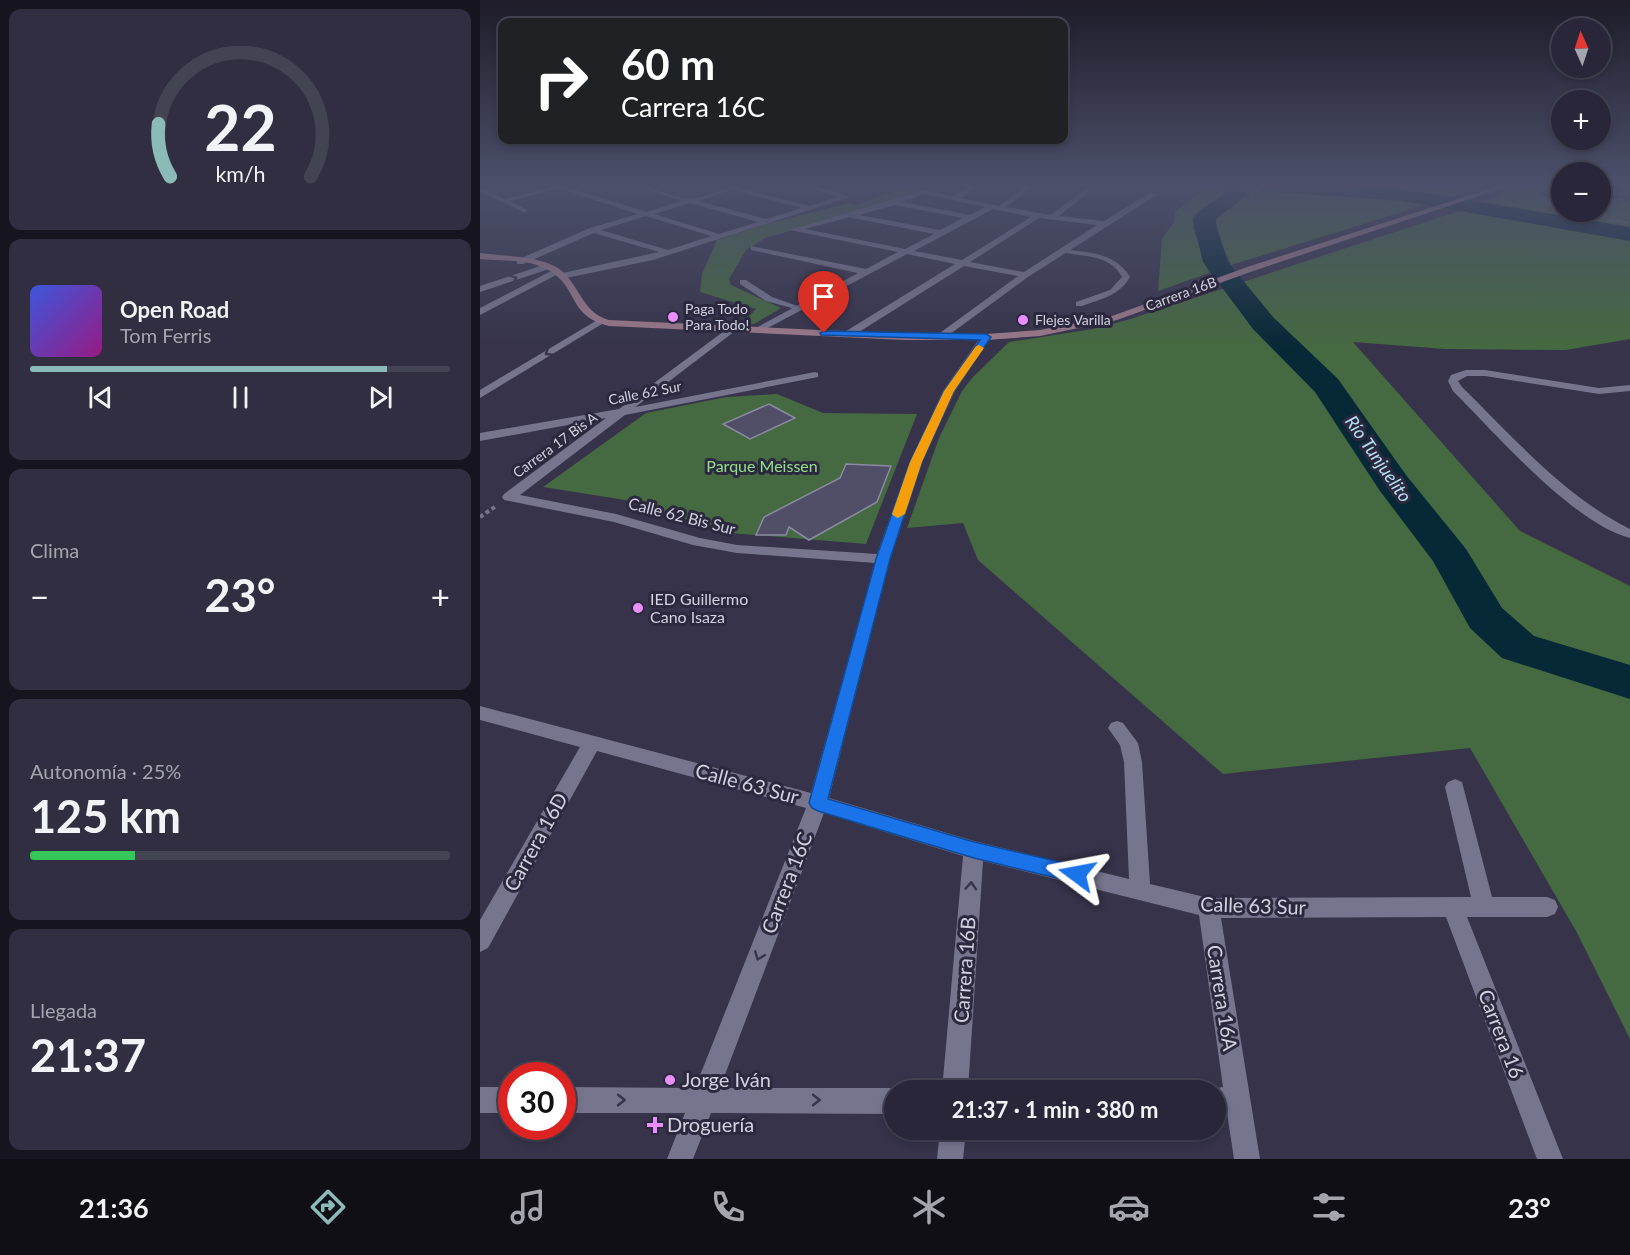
<!DOCTYPE html>
<html lang="es">
<meta charset="utf-8">
<style>
:root{--surface:#282638;--page:#302e40;--text:#f1f3f6;--muted:#a5a5ae;--line:#444353;--accent:#8bbbb9}
body{margin:0;font-family:Lato,sans-serif;background:var(--page);color:var(--text);height:100vh;display:flex;flex-direction:column;font-size:22px;white-space:nowrap}
*{box-sizing:border-box;margin:0}
p{font-size:20px;color:var(--muted)}
.icon{flex:none;width:33px;height:33px;fill:none;stroke:currentColor;stroke-width:2;stroke-linecap:round;stroke-linejoin:round}
.map{position:relative;flex:1;overflow:hidden}
.sheet{display:flex;flex-direction:column;gap:9px;padding:9px;background:#16151f;width:480px}
.sheet>*{flex:none}
.banner{position:absolute;left:18px;top:18px;width:570px;height:126px;border-radius:12px;box-shadow:0 3px 9px #0003,0 0 0 2px var(--line);background:#202124;color:#fff;overflow:hidden}
.needle{width:39px;rotate:357deg}
.fabs{position:absolute;left:1071px;top:18px;display:grid;gap:12px}
.fabs a{display:grid;place-items:center;width:60px;height:60px;border-radius:50%;background:var(--surface);box-shadow:0 3px 9px #0003,0 0 0 2px var(--line);font-size:30px}
.speed{position:absolute;left:18px;top:1062px;display:flex;gap:12px;font-size:30px;font-weight:700;text-align:center}
.speed>*{display:grid;place-content:center;width:78px;height:78px;border-radius:50%;background:var(--surface);box-shadow:0 3px 9px #0003,0 0 0 2px var(--line);line-height:1}
.speed .limit{border:9px solid #d22;background:#fff;color:#111}
.pin{position:absolute;display:grid;place-items:center;width:51px;height:51px;color:#fff;margin:-62px -26px;border-radius:50% 50% 50% 0;rotate:-45deg;box-shadow:0 0 6px #0007}
.pin .icon{rotate:45deg}
.me{position:absolute;width:66px;margin:-33px;rotate:283deg;stroke-linejoin:round;filter:drop-shadow(0 0 4px #0008)}
.turn{display:flex;align-items:center;gap:21px;height:126px;padding:0 24px;font-size:27px}
.turn .icon{width:78px;height:78px;stroke-width:2.5}
.turn b{display:block;font-size:42px;line-height:51px}
.big{font-size:45px;font-weight:700;line-height:1.1}
.sheet .tile{flex:1;display:flex;flex-direction:column;justify-content:center;gap:9px;min-width:0;padding:0 21px;border-radius:12px;background:var(--page)}
.sheet .dial{align-items:center;gap:0}
.dial svg{height:156px;overflow:visible;fill:none;stroke:var(--line);stroke-width:7;stroke-linecap:round;text-anchor:middle}
.dial text{fill:var(--text);stroke:none}
.song{display:flex;align-items:center;gap:18px}
.cover{width:72px;height:72px;border-radius:9px;background:linear-gradient(135deg,hsl(230 70% 55%),hsl(310 70% 35%))}
.played{height:6px;border-radius:3px;background:linear-gradient(90deg,var(--accent) 85%,var(--line) 85%)}
.keys{display:flex;justify-content:space-around;direction:ltr}
.heat{display:flex;justify-content:space-between;align-items:center;font-size:33px;direction:ltr}
.charge{height:9px;border-radius:4px;background:linear-gradient(90deg,#34c759 25%,var(--line) 0)}
.trip{position:absolute;left:404px;top:1080px;width:342px;height:60px;border-radius:30px;background:var(--surface);box-shadow:0 3px 9px #0003,0 0 0 2px var(--line);font-weight:700;line-height:60px;text-align:center}
.tabs{display:flex;height:96px;justify-content:space-around;align-items:center;background:#100f16;color:var(--muted)}
.tabs .icon{width:42px;height:42px}
.tabs .on{color:var(--accent)}
.tabs b{font-size:27px;color:var(--text)}
main{display:flex;flex:1;min-height:0}
.map>svg:first-child{display:block}
.green{fill:#456940}
.lines{fill:none;stroke-linecap:round;stroke-linejoin:round}
.river{fill:#072836;fill-rule:evenodd}
.building{fill:#514f67;stroke:#8b89a3;stroke-width:1.5}
.path-far1{stroke:#767487;stroke-width:2;stroke-dasharray:2 1.5;stroke-linecap:butt}
.path{stroke:#767487;stroke-width:4;stroke-dasharray:4 3;stroke-linecap:butt}
.lane{fill:#77758e;fill-rule:evenodd}
.street{fill:#77758e;fill-rule:evenodd}
.secondary{fill:#9b798a;fill-rule:evenodd}
.oneway{stroke:#37344b}
.route{fill:#1a73e8;stroke:#114b97;stroke-width:1.5}
.slow{fill:#f59e0b}
.poi-dot{fill:#ea8dfd;stroke:#2c293f;stroke-width:2}
.labels{text-anchor:middle;stroke-width:6;stroke-linejoin:round;paint-order:stroke}
.far-street-label{font-size:14px;fill:#d1d0de;stroke:#2c293f}
.far-poi-label{font-size:14px;fill:#d1d0de;stroke:#2c293f;text-anchor:start}
.park-label{font-size:16px;fill:#92e188;stroke:#2c293f}
.street-label{font-size:16px;fill:#d1d0de;stroke:#2c293f}
.poi-label{font-size:16px;fill:#d1d0de;stroke:#2c293f;text-anchor:start}
.water-label{font-size:18px;font-style:italic;fill:#b2e0f7;stroke:#2c293f}
.near-street-label{font-size:20px;fill:#d1d0de;stroke:#2c293f}
.near-poi-label{font-size:20px;fill:#d1d0de;stroke:#2c293f;text-anchor:start}
</style>
<main>
<section class="sheet">
<div class="tile dial"><svg viewBox="0 0 100 80">
<path d="M14 69A42 42 0 1 1 86 69"/>
<path d="M14 69A42 42 0 0 1 8 42" stroke="#8bbbb9"/>
<text x="50" y="56" font-size="32" font-weight="700">22</text>
<text x="50" y="72" font-size="11">km/h</text>
</svg></div>
<div class="tile">
<div class="song"><i class="cover"></i><div><b>Open Road</b><p>Tom Ferris</p></div></div>
<div class="played"></div>
<div class="keys"><svg class="icon" aria-label="previous" viewBox="0 0 24 24"><path d="M18 5L8 12l10 7zM5 5v14"/></svg><svg class="icon" aria-label="pause" viewBox="0 0 24 24"><path d="M8 5v14M16 5v14"/></svg><svg class="icon" aria-label="next" viewBox="0 0 24 24"><path d="M6 5l10 7-10 7zM19 5v14"/></svg></div>
</div>
<div class="tile"><p>Clima</p>
<div class="heat"><a>−</a><b class="big">23°</b><a>+</a></div>
</div>
<div class="tile"><p>Autonomía · 25%</p><b class="big">125 km</b><div class="charge"></div></div>
<div class="tile"><p>Llegada</p><b class="big">21:37</b></div>
</section>
<div class="map">
<svg width="1150" height="1159" viewBox="0 0 1150 1159">
<rect width="100%" height="100%" fill="#36334a"/>
<g class="green">
<path d="M382,185H453L417,201L285,238L266,250L249,279L251,285L301,308L274,324L263,323L276,309L220,292L222,274L237,240L286,224L369,203L376,205L411,192Z"/>
<path d="M718,185H740L747,188L745,196L714,215L713,228L729,273L678,291L682,239L694,222L695,212L719,193L721,189Z"/>
<path d="M836,185H1003L968,198Z"/>
<path d="M1046,185H1075L1057,194L1081,199L1082,212H1120L1121,196L1150,201V231L996,204Z"/>
<path d="M770,188L883,192L954,202L751,265C734,224 723,216 770,196Z"/>
<path d="M985,209L1150,237V339L1086,350L965,349L873,342L1040,531L1150,586V1039L1096,931L990,748L743,774L498,560L483,523L427,528L459,438L482,391L493,377L529,342L613,329L647,320Z"/>
<path d="M297,394L343,413L437,414L386,544L250,533L145,500L63,487L166,413L246,397Z"/>
</g>
<g class="lines">
<g class="river">
<path d="M741,185H760L767,195L735,220L747,261L793,317L858,379L926,475L986,549L1022,608L1054,636L1150,665V699L1022,658L990,628L953,561L900,491L835,392L773,329L723,262L713,220L720,210L746,193Z"/>
<path d="M772,185H871L923,189L1150,227V241L923,201L781,191Z"/>
</g>
</g>
<g class="building">
<path d="M289,404L315,418L270,439L243,424Z"/>
<path d="M366,464L411,466L397,502L329,540L309,527L306,535H276L284,517L360,478Z"/>
</g>
<g class="lines">
<g class="path-far1">
<path d="M1062,185L1055,195L1082,211"/>
<path d="M1085,212L1150,223"/>
</g>
<path class="path" d="M0,517L16,506"/>
<g class="lane">
<path d="M78,185L80,188L30,201L47,210L45,213L0,191V187L25,199Z"/>
<path d="M583,249C609,253 635,252 650,277C639,296 621,299 602,306H596V302L630,290L642,277C630,254 603,257 581,252L580,251Z"/>
<path d="M260,280H266L292,297L323,308L319,310L286,301L260,284Z"/>
<path d="M335,372L338,373V377L145,415L140,412L145,409Z"/>
</g>
<g class="street">
<path d="M69,185H81L166,212L202,201L151,185C172,185 193,199 211,198C229,198 246,185 265,185L259,188L330,206L358,197L321,185H333L370,197L173,260L81,279L77,276L78,274L179,252L114,233L43,264H37V260L110,228L158,214ZM252,190L322,208L286,219L218,201ZM210,203L278,222L239,234L174,214ZM166,216L231,236L188,250L121,230Z"/>
<path d="M490,185H498L481,198L519,206L547,185H555L526,207L570,215L606,189H610V191L579,216L624,221L671,192L678,194L548,277L462,340L453,338L538,276L484,266L371,337H363V333L475,264L427,254L280,332L272,330L378,273L271,250V246L386,269L418,252L310,230L444,190L474,196ZM445,194L505,207L490,215L422,202ZM414,205L483,218L460,230L379,215ZM513,209L551,217L482,260L434,251ZM370,217L373,218L454,234L425,249L325,229ZM559,218L617,225L544,272L490,262Z"/>
<path d="M1120,185H1127L1120,189Z"/>
<path d="M66,264L70,267L69,269L0,292V286Z"/>
<path d="M77,268L81,271L80,273L0,315V308Z"/>
<path d="M119,319L124,322L122,324L0,398V390Z"/>
<path d="M251,326L259,328L40,495L136,514L220,538L257,545L397,554L430,462L463,391L502,335H510L511,337L475,391L442,462L410,559L349,798L494,841L649,879L644,762L640,745L628,728L631,723L637,721L643,723L658,743L662,762L670,884L729,898L991,897L965,787L968,782L975,779L982,782L1012,897H1067L1075,900L1078,907L1075,914L1067,917H987L1083,1159H1057L966,917L741,918L780,1159H754L747,1113H735V1090H727L743,1087L719,915L503,861L488,1090H462L483,856L344,813L240,1088H414L420,1090H414V1114L231,1113L213,1159H187L205,1113H82V1087L215,1088L326,808L117,751L8,948L0,952V920L100,747L0,720V706L331,793L395,563L257,553L213,545L134,522L24,500L22,497L24,494L126,418L0,441V433L139,409Z"/>
<path d="M986,370H1005L1119,388L1150,385V391L1119,394L1005,376H987L978,381L982,387C1034,438 1084,496 1150,529V538C1094,524 1015,433 973,391L968,381L971,375Z"/>
<rect x="0" y="1087" width="32" height="26"/>
<path d="M460,1130H486L483,1159H457Z"/>
</g>
<path class="secondary" d="M1021,185H1032L776,270L637,320L560,336L506,340H425L129,326C89,316 99,292 73,273C55,259 22,261 0,259V253C22,256 65,256 82,271C100,287 103,313 129,320L425,334H506L560,330L632,316L770,266Z"/>
</g>
<defs><path id="oneway-chevron" d="M-2-3.5L2.5 0L-2 3.5" fill="none" stroke-width="1.6" stroke-linecap="round" stroke-linejoin="round" transform="scale(1.5)"/></defs>
<g class="oneway">
<use href="#oneway-chevron" transform="translate(33 279) rotate(-19)"/>
<use href="#oneway-chevron" transform="translate(69 352) rotate(148)"/>
<use href="#oneway-chevron" transform="translate(491 886) rotate(-86)"/>
<use href="#oneway-chevron" transform="translate(279 956) rotate(111)"/>
<use href="#oneway-chevron" transform="translate(141 1100)"/>
<use href="#oneway-chevron" transform="translate(336 1100)"/>
</g>
<linearGradient id="sky" x2="0" y2="1"><stop stop-color="#1e1c29"/><stop offset="0.53" stop-color="#4c506b"/><stop offset="1" stop-color="#4c506b" stop-opacity="0"/></linearGradient>
<rect width="1150" height="348" fill="url(#sky)"/>
<path class="route" d="M344,331L506,334L511,337L474,391L442,462L410,559L348,799L494,842L597,866L604,869L607,874L604,880L597,883L494,858L338,811L332,808L329,803L396,559L430,462L464,391L500,340L341,335L340,333Z"/>
<path class="slow" d="M499,345L504,348L474,391L442,462L425,514L418,518L414,516L412,514L430,462L464,391L496,346Z"/>
<g class="poi-dot">
<circle cx="193" cy="317" r="6"/>
<circle cx="543" cy="320" r="6"/>
<circle cx="158" cy="608" r="6"/>
<circle cx="190" cy="1080" r="6"/>
<path d="M172 1116h6v6h6v6h-6v6h-6v-6h-6v-6h6z"/>
</g>
<g class="labels">
<g class="far-street-label">
<text transform="translate(701 294) rotate(-20)" y="5">Carrera 16B</text>
<text transform="translate(165 393) rotate(-11)" y="5">Calle 62 Sur</text>
<text transform="translate(75 445) rotate(-36)" y="5">Carrera 17 Bis A</text>
</g>
<g class="far-poi-label">
<text x="205" y="314">Paga Todo<tspan x="205" dy="16">Para Todo!</tspan></text>
<text x="555" y="325">Flejes Varilla</text>
</g>
<g class="park-label">
<text x="282" y="472">Parque Meissen</text>
</g>
<g class="street-label">
<text transform="translate(202 516) rotate(14)" y="6">Calle 62 Bis Sur</text>
</g>
<g class="poi-label">
<text x="170" y="605">IED Guillermo<tspan x="170" dy="18">Cano Isaza</tspan></text>
</g>
<g class="water-label">
<text transform="translate(898 459) rotate(55)" y="6">Río Tunjuelito</text>
</g>
<g class="near-street-label">
<text transform="translate(267 784) rotate(15)" y="7">Calle 63 Sur</text>
<text transform="translate(56 842) rotate(-61)" y="7">Carrera 16D</text>
<text transform="translate(307 883) rotate(-69)" y="7">Carrera 16C</text>
<text transform="translate(773 906) rotate(2)" y="7">Calle 63 Sur</text>
<text transform="translate(485 970) rotate(-86)" y="7">Carrera 16B</text>
<text transform="translate(742 998) rotate(81)" y="7">Carrera 16A</text>
<text transform="translate(1021 1034) rotate(69)" y="7">Carrera 16</text>
</g>
<g class="near-poi-label">
<text x="202" y="1087">Jorge Iván</text>
<text x="187" y="1132">Droguería</text>
</g>
</g>
</svg>
<div class="fabs">
<a><svg class="needle" viewBox="-14 -14 28 28"><path d="M0-13l5 13h-10z" fill="#e53935"/><path d="M0 13l5-13h-10z" fill="#a5a5ae"/></svg></a>
<a>+</a>
<a>−</a>
</div>
<div class="speed"><div class="limit">30</div></div>
<div class="pin" style="left:344px;top:333px;background:#d93025"><svg class="icon" aria-label="arrive" viewBox="0 0 24 24"><path d="M6 21V4h12l-3 4 3 4H6"/></svg></div>
<svg class="me" style="left:597px;top:874px" viewBox="-20 -20 40 40"><path d="M0-17L14 15 0 8-14 15z" fill="#1a73e8" stroke="#fff" stroke-width="4"/></svg>
<div class="trip">21:37 · 1 min · 380 m</div>
<div class="banner">
<div class="turn"><svg class="icon" aria-label="right" viewBox="0 0 24 24"><path d="M7 20v-9h11M14 6l5 5-5 5"/></svg><div><b>60 m</b>Carrera 16C</div></div>
</div>
</div>
</main>
<nav class="tabs">
<b>21:36</b>
<svg class="icon on" aria-label="directions" viewBox="0 0 24 24"><path d="M12 3l9 9-9 9-9-9zM9 14v-3h6M13 9l2 2-2 2"/></svg>
<svg class="icon" aria-label="music" viewBox="0 0 24 24"><path d="M9 18V5l10-2v13"/><circle cx="6" cy="18" r="3"/><circle cx="16" cy="16" r="3"/></svg>
<svg class="icon" aria-label="phone" viewBox="0 0 24 24"><path d="M5 4h4l2 5-3 2q2 4 5 5l2-3 5 2v4C11 20 4 13 5 4z"/></svg>
<svg class="icon" aria-label="climate" viewBox="0 0 24 24"><path d="M12 3v18M4 7l16 10M4 17L20 7"/></svg>
<svg class="icon" aria-label="car" viewBox="0 0 24 24"><path d="M5 17H2v-5l4-1 3-4h7l3 4 3 1v5h-3M9 17h6M6 11h13"/><circle cx="7" cy="17" r="2"/><circle cx="17" cy="17" r="2"/></svg>
<svg class="icon" aria-label="filters" viewBox="0 0 24 24"><path d="M4 7h16M4 17h16"/><circle cx="9" cy="7" r="2"/><circle cx="15" cy="17" r="2"/></svg>
<b>23°</b>
</nav>
